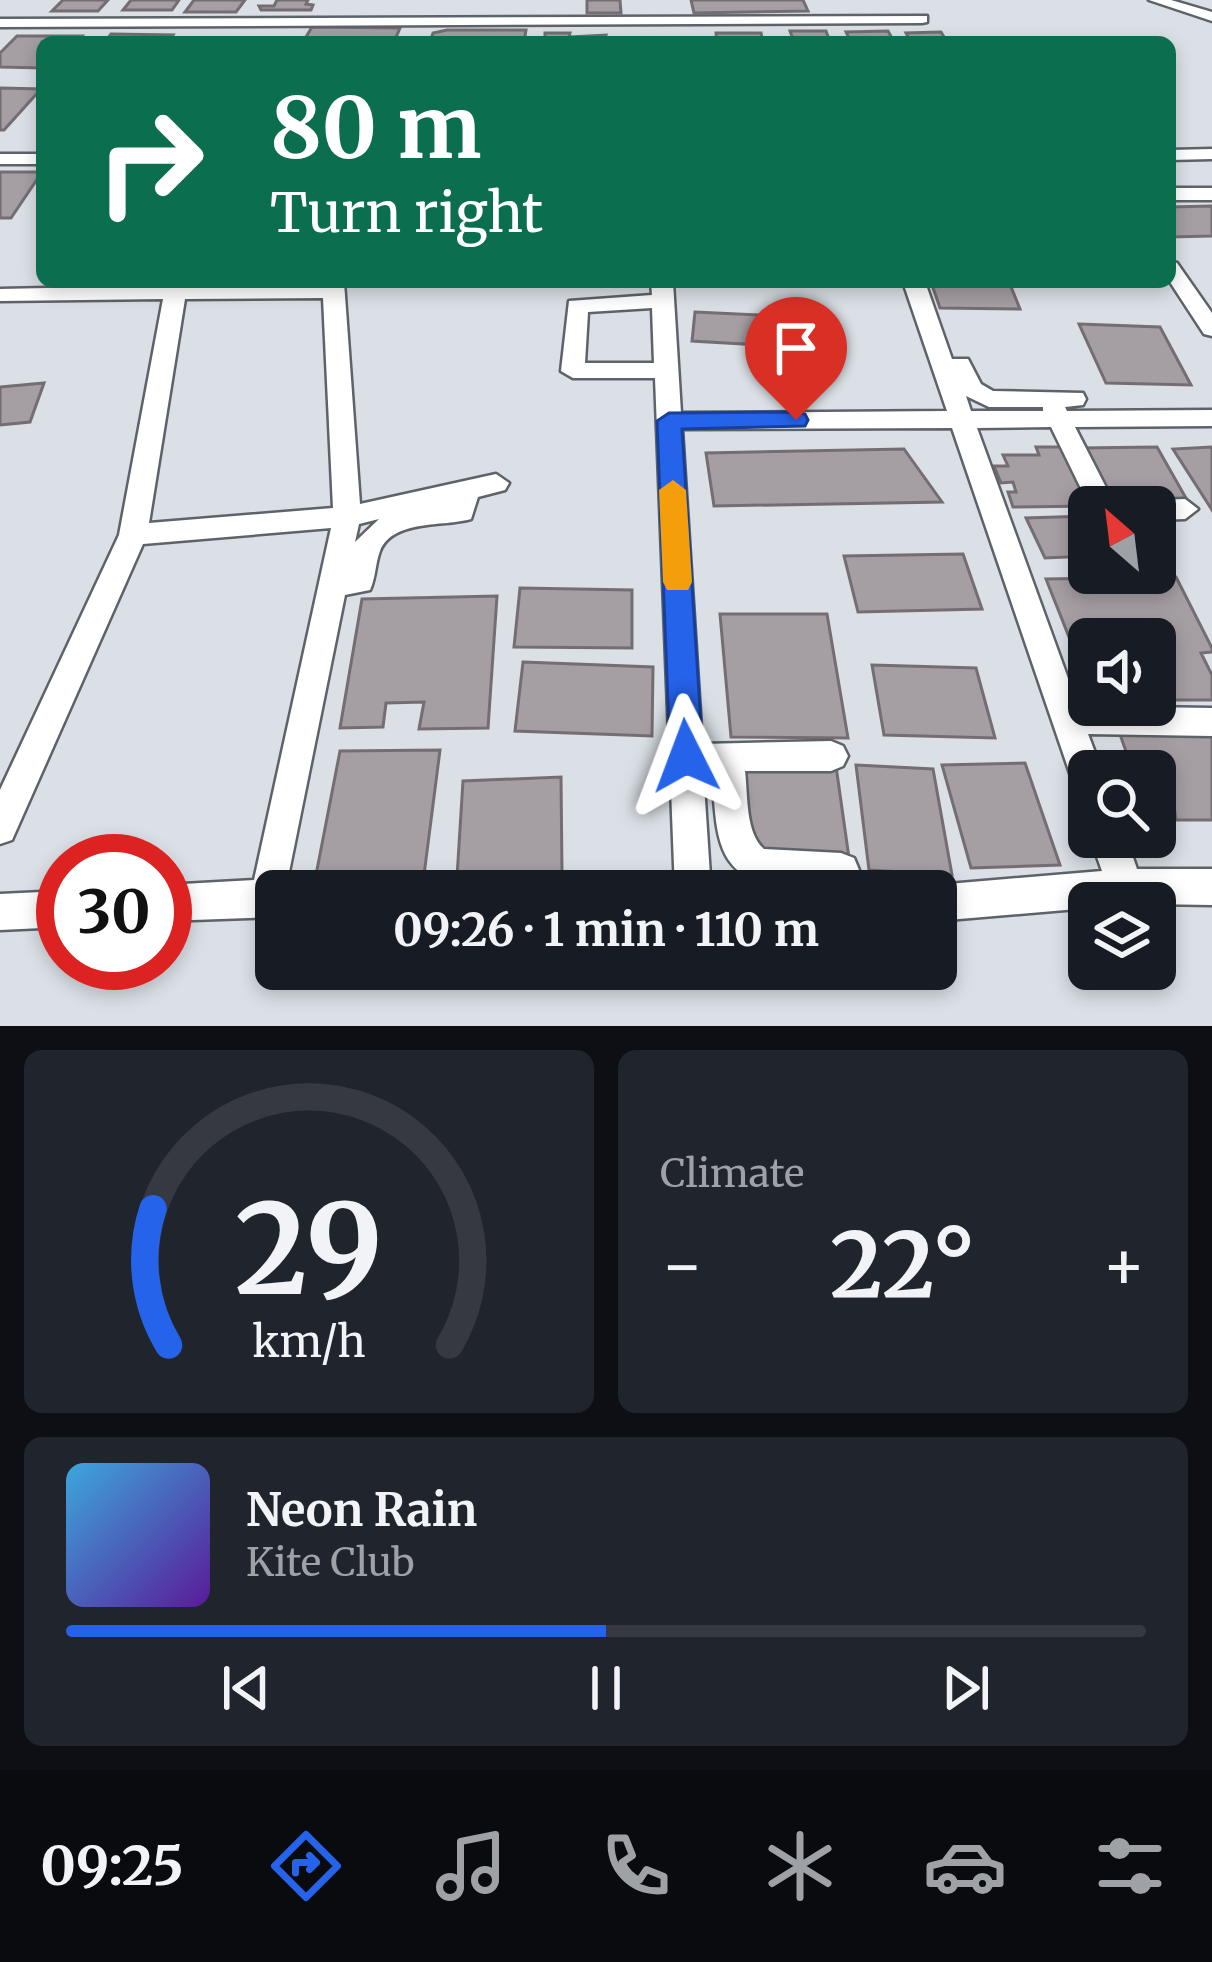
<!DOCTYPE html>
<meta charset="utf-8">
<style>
:root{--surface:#171b24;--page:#20242c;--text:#f1f3f6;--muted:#9ea1a6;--line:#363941;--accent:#2563eb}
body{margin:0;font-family:Merriweather,serif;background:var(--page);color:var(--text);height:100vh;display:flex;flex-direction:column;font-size:45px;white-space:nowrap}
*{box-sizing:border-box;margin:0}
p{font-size:39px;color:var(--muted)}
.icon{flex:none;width:66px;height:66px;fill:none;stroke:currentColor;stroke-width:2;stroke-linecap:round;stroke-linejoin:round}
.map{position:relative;height:1026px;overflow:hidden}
.side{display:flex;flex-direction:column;gap:24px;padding:24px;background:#0d0f14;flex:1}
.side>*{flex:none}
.banner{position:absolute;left:36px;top:36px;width:1140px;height:252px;border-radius:18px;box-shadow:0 6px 18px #0003;background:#0b6e4f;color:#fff;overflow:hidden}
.needle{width:78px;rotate:332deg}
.buttons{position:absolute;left:1068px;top:486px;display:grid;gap:24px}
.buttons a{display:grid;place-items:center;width:108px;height:108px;border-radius:18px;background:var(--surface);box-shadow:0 6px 18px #0003;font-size:60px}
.speed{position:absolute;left:36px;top:834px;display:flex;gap:24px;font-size:60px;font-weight:700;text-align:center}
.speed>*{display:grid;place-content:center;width:156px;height:156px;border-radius:50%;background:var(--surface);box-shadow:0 6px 18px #0003;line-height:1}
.speed .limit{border:18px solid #d22;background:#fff;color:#111}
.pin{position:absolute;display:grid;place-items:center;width:102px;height:102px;color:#fff;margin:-123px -51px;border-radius:50% 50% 50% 0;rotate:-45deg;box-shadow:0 0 12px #0007}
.pin .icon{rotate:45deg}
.me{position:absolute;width:132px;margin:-66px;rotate:357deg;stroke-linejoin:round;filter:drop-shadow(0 0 9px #0008)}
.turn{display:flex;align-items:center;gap:42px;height:252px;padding:0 36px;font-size:54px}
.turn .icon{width:156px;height:156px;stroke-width:2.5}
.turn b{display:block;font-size:84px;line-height:102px}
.big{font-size:90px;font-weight:700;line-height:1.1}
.side .tile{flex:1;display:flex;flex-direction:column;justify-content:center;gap:18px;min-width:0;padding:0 42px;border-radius:18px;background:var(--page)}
.side .dial{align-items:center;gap:0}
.dial svg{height:312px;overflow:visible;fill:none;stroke:var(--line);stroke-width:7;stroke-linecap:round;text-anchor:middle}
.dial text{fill:var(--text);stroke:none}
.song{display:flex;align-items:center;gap:36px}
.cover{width:144px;height:144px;border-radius:18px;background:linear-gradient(135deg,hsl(200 70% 55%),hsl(270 70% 35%))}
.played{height:12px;border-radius:6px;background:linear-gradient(90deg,var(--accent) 50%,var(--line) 50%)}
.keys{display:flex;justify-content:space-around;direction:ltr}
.heat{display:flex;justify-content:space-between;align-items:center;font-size:66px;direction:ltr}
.side .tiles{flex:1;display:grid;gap:24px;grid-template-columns:1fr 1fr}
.tile:last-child{grid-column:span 2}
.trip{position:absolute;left:255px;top:870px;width:702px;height:120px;border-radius:18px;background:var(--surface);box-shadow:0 6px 18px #0003;font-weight:700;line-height:120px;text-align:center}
.tabs{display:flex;height:192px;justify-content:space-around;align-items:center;background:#090b0e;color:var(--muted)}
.tabs .icon{width:84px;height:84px}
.tabs .current{color:var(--accent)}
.tabs b{font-size:54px;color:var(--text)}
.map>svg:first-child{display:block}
.building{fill:#a59ea3;stroke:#746e73;stroke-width:3}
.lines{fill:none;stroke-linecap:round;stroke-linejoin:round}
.minor-casing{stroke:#5d6368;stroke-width:5}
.minor{fill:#fff;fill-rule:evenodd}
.route{fill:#2563eb;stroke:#184099;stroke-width:3}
.slow{fill:#f59e0b}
</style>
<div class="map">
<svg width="1212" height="1026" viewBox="0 0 1212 1026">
<rect width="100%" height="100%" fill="#dae0e6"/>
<g class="building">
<path d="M63,0H108L98,11H52Z"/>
<path d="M131,0H179L172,10H123Z"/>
<path d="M194,0H245L236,12H185Z"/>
<path d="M277,0H308L306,4L313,5L311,10H261L259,6H274Z"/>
<path d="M587,0H620L621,13H587Z"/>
<path d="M691,0H803L808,11L694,13Z"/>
<path d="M312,27L400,28L394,42H303Z"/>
<path d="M447,30H526L524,42H430L433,33Z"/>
<path d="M790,31H826L830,42H794Z"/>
<path d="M888,31L894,42H851L846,32Z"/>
<path d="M941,32L947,42H911L906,33Z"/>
<path d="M545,33H570L569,37L606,35L604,42H545Z"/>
<path d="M716,33H761L763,42H717Z"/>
<path d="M111,34L173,35L168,42H105Z"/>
<path d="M17,36H82L77,42H42V68L0,67V53Z"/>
<path d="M0,88L41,89L4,130H0Z"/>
<path d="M0,172H42L11,218H0Z"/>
<path d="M1212,206V236L1170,237V207Z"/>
<path d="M931,282H1009L1020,309L940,308Z"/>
<path d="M695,312L777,316L778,346L692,341Z"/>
<path d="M1079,324L1160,327L1191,385L1106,383Z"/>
<path d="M44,383L30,422L0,425V387Z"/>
<path d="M1036,447H1066L1094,506L1013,507L1008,492H1016L1013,482L1001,483L994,466H1008L1003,455H1039Z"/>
<path d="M1157,447L1191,507H1109L1080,448Z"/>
<path d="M1212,447V510L1173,449Z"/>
<path d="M904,449L942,502L714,506L706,453Z"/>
<path d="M1089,516V556L1045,558L1026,518Z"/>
<path d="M963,554L982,609L858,612L844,556Z"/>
<path d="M1176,577L1212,648V652L1201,653L1212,675V700H1155V639H1089V660L1081,641L1069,637L1046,579Z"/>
<path d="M520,588L632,590V648L514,647Z"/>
<path d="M497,596L488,728L419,729L424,702L386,703L383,727L340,728L362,599Z"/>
<path d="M720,614H827L848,738L731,737Z"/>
<path d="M523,662L653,667L652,736L515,731Z"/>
<path d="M872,665L976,668L995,738L884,735Z"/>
<path d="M1117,726L1212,729V820H1176L1171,787L1155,786V771H1133Z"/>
<path d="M440,750L424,875H316L340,751Z"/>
<path d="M1025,763L1060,865L971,868L942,765Z"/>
<path d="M856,765L933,769L952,875L869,870Z"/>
<path d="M836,766L849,858L752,855L745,771Z"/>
<path d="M561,777L562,873L457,877L463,781Z"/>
</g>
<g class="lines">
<g class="minor-casing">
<g id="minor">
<path d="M1149,0H1171L1212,12V21Z"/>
<path d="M927,16V22L922,23L0,27V19Z"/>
<path d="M1212,149V159L1170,160V150Z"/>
<rect x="0" y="154" width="42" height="10"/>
<rect x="1170" y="188" width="42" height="12"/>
<path d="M1170,261L1177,263L1212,313V336L1204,334L1170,282Z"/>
<path d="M322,282H344L360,504L496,474L509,483L505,490L478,497L471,519C444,527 393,519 380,551C375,564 376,577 370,590L345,595L289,872L293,891H276V917L165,921V885L254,880L331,528L143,544L12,840L0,844V790L119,535L163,299L0,301V289ZM323,298L333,508L149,523L185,299ZM379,519L355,542L359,524Z"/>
<path d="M651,282H673L681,413L947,411L903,282H925L952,359H968L981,384L993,391L1083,393L1086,399L1083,405L1065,407L1067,411L1212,410V426L1075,427L1116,507H1090L1051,427L977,428L1078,706L1212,708V736L1088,734L1102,771H1089V798L1077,794L952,428L682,429L702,744L831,741L843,746L848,756L843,766L831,771H745C748,794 745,833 764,849L841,853L854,858L859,870L854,882C833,891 810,888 788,887C712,882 717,832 712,771L703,769L711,891H675L655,378H573L561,371L569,301L652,295ZM652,308L654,363H585L588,312ZM966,396L989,407H1043V411H971Z"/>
<path d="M1185,499L1198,509L1185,519L1155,520V507H1143L1155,500Z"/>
<path d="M1090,837H1126L1137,869H1212V905L1089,903V908L936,921V891H923L936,885L1102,871Z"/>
<path d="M63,891V927L0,930V894Z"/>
</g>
</g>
<use href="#minor" class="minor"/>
</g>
<path class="route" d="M796,412L805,414L808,420L805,426L682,429L703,756L698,767L686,771L675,767L670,756L657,421L669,413Z"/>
<path class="slow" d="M673,480L686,490L692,582L688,590H667L663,582L659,490Z"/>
</svg>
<div class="buttons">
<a><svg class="needle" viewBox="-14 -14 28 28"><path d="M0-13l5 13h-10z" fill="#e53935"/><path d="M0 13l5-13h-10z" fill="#9ea1a6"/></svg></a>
<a><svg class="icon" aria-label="sound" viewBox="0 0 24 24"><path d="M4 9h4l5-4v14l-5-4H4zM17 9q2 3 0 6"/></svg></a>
<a><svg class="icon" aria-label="search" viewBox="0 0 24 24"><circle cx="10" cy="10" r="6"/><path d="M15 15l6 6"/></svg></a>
<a><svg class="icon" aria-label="layers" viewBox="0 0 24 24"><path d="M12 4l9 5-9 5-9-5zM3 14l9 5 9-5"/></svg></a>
</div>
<div class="speed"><div class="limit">30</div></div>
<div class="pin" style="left:796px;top:420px;background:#d93025"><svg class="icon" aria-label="arrive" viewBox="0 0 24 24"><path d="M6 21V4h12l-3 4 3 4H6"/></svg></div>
<svg class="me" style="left:686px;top:756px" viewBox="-20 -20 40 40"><path d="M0-17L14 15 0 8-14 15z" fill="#2563eb" stroke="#fff" stroke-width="4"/></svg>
<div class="trip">09:26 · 1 min · 110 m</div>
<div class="banner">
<div class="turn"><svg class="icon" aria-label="right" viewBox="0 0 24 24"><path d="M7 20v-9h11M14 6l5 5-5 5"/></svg><div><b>80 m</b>Turn right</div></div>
</div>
</div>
<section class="side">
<div class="tiles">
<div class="tile dial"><svg viewBox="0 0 100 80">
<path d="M14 69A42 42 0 1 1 86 69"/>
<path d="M14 69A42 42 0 0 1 10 34" stroke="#2563eb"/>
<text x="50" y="56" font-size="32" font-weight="700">29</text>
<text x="50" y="72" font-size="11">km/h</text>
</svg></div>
<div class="tile"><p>Climate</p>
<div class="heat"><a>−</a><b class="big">22°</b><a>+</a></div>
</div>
<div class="tile">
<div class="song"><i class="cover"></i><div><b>Neon Rain</b><p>Kite Club</p></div></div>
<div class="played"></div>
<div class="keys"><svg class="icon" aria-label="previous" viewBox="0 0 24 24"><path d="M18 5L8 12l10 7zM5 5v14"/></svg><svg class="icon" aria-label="pause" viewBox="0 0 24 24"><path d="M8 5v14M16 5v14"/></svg><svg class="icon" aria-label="next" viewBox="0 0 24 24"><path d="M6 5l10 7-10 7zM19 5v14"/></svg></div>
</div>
</div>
</section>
<nav class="tabs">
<b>09:25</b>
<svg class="icon current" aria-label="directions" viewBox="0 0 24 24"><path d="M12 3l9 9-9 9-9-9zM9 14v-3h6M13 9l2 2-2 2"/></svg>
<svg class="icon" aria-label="music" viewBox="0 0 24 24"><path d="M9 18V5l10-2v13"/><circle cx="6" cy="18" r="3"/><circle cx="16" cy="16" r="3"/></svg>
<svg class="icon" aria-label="phone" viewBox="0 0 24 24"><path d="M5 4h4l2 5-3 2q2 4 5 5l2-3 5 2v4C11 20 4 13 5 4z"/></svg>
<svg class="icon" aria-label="climate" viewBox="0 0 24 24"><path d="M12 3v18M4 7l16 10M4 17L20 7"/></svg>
<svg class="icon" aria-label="car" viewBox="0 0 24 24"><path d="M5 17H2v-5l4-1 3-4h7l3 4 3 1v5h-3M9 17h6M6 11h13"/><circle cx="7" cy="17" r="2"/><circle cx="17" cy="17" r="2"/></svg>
<svg class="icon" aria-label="filters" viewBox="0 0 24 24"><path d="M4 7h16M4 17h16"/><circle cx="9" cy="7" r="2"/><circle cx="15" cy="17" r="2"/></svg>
</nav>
